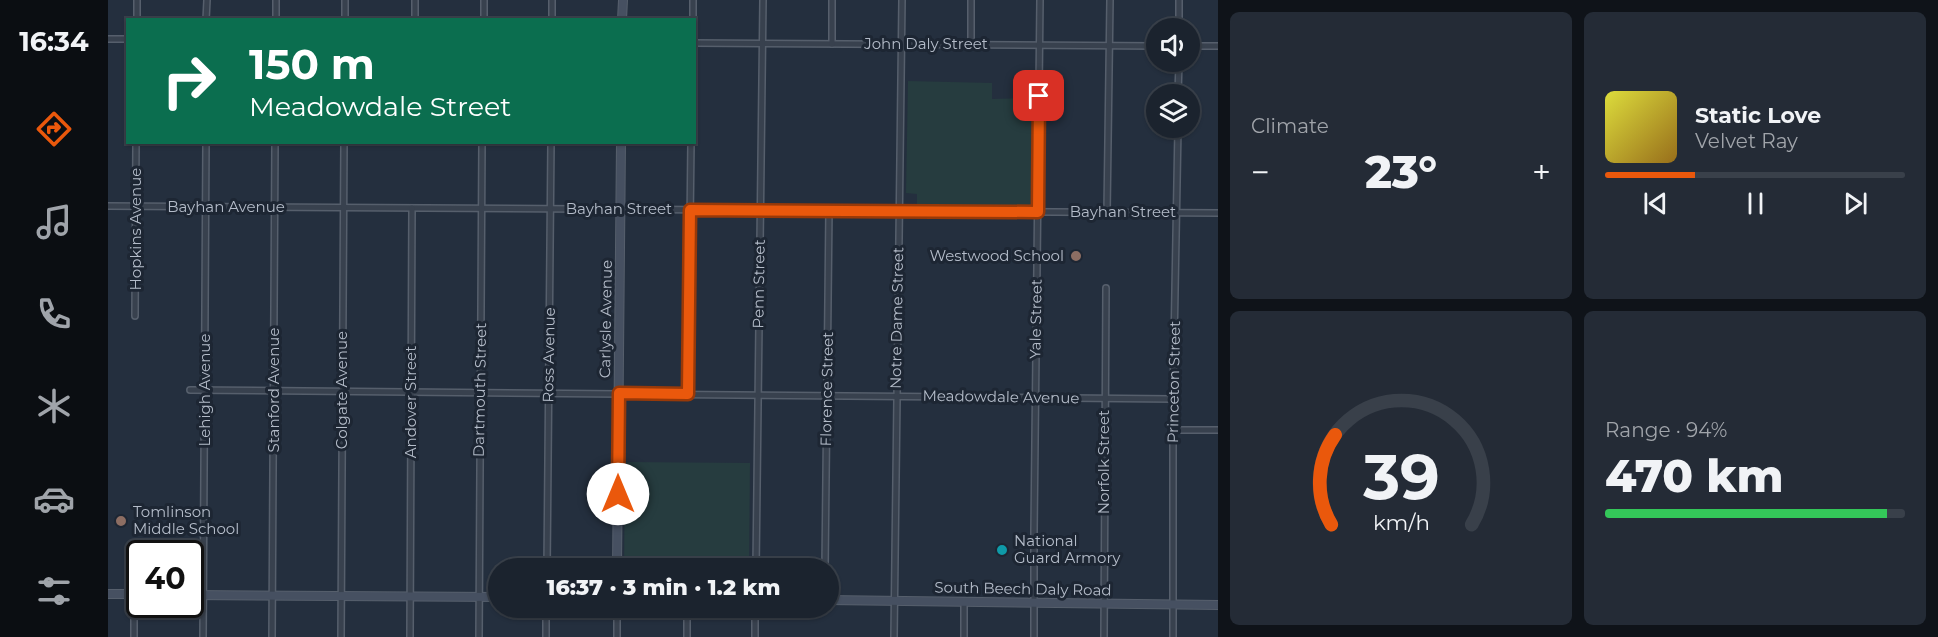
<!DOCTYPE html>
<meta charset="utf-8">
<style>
:root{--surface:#1b232e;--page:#242b36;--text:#f1f3f6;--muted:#a0a4aa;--line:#39404a;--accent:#ea580c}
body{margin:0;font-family:Montserrat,sans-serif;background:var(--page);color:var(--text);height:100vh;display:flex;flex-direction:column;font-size:22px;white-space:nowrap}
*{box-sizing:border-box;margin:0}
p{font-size:20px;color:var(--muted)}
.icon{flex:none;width:33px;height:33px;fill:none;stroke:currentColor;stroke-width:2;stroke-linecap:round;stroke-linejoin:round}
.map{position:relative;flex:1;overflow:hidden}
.side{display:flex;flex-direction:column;gap:12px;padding:12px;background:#0f1319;width:720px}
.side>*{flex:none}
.hud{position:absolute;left:18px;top:18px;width:570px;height:126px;border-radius:0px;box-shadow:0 2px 4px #0004,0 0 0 2px var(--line);background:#0b6e4f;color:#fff;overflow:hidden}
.tools{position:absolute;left:1038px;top:18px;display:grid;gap:12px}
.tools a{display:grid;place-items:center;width:54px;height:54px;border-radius:50%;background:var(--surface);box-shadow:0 2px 4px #0004,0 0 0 2px var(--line);font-size:30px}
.speed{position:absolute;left:18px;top:540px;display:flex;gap:12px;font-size:30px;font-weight:700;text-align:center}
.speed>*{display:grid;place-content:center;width:78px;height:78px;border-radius:50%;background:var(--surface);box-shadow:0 2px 4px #0004,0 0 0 2px var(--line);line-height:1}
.speed .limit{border:3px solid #111;border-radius:9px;background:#fff;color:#111}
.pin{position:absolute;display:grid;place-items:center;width:51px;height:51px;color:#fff;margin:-26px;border-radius:12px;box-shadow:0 3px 9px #0006}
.me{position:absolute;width:66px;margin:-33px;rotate:0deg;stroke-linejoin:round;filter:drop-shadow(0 0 4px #0008)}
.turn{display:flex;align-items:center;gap:21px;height:126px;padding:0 24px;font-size:27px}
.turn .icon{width:78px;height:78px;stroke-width:2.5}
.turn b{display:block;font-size:42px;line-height:51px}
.big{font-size:45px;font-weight:800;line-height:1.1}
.side .card{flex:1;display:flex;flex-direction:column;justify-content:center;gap:9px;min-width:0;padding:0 21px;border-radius:9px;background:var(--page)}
.side .dial{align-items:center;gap:0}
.dial svg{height:156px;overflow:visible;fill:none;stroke:var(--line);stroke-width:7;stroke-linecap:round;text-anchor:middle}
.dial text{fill:var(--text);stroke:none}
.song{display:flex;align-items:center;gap:18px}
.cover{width:72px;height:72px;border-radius:9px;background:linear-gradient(135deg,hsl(60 70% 55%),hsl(40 70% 35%))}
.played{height:6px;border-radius:3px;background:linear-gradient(90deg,var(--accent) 30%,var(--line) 30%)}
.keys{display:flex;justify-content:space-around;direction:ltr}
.heat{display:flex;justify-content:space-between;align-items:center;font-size:33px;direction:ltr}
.charge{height:9px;border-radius:4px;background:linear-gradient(90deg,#34c759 94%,var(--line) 0)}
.side .tiles{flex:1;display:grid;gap:12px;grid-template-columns:repeat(2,1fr)}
.trip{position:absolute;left:380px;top:558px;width:351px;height:60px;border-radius:30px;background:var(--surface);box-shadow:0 2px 4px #0004,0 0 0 2px var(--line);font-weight:800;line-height:60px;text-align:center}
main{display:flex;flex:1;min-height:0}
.tab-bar{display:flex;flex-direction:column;width:108px;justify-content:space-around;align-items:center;background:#0b0e12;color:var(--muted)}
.tab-bar .icon{width:42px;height:42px}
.tab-bar .current{color:var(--accent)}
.tab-bar b{font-size:27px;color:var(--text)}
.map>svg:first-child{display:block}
.green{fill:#263c3f}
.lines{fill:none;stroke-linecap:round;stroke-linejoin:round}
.street-casing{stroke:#565f6c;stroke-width:8}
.secondary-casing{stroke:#565f6c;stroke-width:10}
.street{stroke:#38414e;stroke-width:5}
.secondary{stroke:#465061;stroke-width:8}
.route-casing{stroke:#983908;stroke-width:15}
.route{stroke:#ea580c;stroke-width:10}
.education-dot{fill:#8d6e63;stroke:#1d2633;stroke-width:2}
.culture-dot{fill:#0f9aa8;stroke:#1d2633;stroke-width:2}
.labels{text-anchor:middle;stroke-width:6;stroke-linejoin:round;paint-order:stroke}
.street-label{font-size:15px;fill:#b4bcc9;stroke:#1d2633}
.poi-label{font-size:15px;fill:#b4bcc9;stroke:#1d2633;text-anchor:start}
</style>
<main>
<nav class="tab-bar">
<b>16:34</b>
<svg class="icon current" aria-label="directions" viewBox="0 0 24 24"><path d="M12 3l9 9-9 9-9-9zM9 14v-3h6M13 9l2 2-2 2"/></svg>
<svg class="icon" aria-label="music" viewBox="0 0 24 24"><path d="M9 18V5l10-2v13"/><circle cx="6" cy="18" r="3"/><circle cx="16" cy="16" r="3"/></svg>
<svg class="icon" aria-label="phone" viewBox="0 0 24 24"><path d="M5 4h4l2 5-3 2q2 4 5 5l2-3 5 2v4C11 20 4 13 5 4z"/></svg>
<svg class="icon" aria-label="climate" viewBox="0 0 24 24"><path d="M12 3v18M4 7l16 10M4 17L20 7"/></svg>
<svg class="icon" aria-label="car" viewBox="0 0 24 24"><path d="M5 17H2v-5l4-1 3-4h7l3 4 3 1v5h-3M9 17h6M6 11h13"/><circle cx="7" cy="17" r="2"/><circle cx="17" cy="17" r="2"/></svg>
<svg class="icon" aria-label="filters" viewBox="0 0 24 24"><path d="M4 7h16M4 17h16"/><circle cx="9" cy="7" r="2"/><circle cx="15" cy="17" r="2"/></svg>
</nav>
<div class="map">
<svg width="1110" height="637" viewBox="0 0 1110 637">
<rect width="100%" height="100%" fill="#242f3e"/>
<g class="green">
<path d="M800,81L884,83V99L914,98V82H926L924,207H809V194L798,193Z"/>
<path d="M517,462L642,463L641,568H516Z"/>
</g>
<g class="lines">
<g class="street-casing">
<g id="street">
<path d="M29,20V0"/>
<path d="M98,20L99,0"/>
<path d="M168,20V0"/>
<path d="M237,20V0"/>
<path d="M307,20V0"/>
<path d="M376,20V0"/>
<path d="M444,20V0"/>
<path d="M585,20V0"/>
<path d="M1071,28V0"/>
<path d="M0,39H20"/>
<path d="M586,43L1048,46"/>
<path d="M724,44V0"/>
<path d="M863,45V0"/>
<path d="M1082,46H1110"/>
<path d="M1070,94L1071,62"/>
<path d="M0,206L1110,213"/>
<path d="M999,212L1002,0"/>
<path d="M27,316L28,142"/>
<path d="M82,390L1065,399"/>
<path d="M580,394L583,142"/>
<path d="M1065,430H1110"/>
<path d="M439,568L443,142"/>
<path d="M648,568L655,0"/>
<path d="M717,568L721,210"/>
<path d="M509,608V637"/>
<path d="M647,608V637"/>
<path d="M26,637V594"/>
<path d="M95,637L98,142"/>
<path d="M164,637L167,142"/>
<path d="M233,637L236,142"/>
<path d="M302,637L304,208"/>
<path d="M371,637L374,142"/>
<path d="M438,637V608"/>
<path d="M579,637V608"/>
<path d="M786,637L794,0"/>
<path d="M856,637V602"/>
<path d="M926,637V531L932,0"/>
<path d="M996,637L998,288"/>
<path d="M1065,637V399L1070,128"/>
</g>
</g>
<g class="secondary-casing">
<g id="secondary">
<path d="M514,20L515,0"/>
<path d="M509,568L513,142"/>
<path d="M0,594H32"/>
<path d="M82,595L390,597"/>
<path d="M720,600L1110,605"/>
</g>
</g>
<use href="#street" class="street"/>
<use href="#secondary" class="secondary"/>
</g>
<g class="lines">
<g class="route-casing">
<path id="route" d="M510,494L511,393L580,394L582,210L930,212L931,96"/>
</g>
<use href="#route" class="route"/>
</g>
<g class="education-dot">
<circle cx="968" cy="256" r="6"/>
<circle cx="13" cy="521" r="6"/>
</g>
<circle class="culture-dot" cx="894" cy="550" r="6"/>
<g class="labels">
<g class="street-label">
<text x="818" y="49">John Daly Street</text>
<text x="118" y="212">Bayhan Avenue</text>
<text x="511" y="214">Bayhan Street</text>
<text x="1015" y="217">Bayhan Street</text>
<text transform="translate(28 229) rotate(-90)" y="5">Hopkins Avenue</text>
<text transform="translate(651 284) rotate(-89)" y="5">Penn Street</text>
<text transform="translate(789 318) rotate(-89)" y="5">Notre Dame Street</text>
<text transform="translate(498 319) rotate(-89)" y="5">Carlysle Avenue</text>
<text transform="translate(928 319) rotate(-89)" y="5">Yale Street</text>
<text transform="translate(441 355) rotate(-89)" y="5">Ross Avenue</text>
<text transform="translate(1066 382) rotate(-89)" y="5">Princeton Street</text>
<text transform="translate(719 389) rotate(-89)" y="5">Florence Street</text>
<text transform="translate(97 390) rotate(-90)" y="5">Lehigh Avenue</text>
<text transform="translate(166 390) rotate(-90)" y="5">Stanford Avenue</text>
<text transform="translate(234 390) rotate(-90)" y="5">Colgate Avenue</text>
<text transform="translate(372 390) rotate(-89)" y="5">Dartmouth Street</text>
<text transform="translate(893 397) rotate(1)" y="5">Meadowdale Avenue</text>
<text transform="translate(303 402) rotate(-90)" y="5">Andover Street</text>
<text transform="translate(996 462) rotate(-90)" y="5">Norfolk Street</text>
<text transform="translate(915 589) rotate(1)" y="5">South Beech Daly Road</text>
</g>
<g class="poi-label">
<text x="956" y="261" text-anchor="end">Westwood School</text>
<text x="25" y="517">Tomlinson<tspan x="25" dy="17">Middle School</tspan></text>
<text x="906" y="546">National<tspan x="906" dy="17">Guard Armory</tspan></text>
</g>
</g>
</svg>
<div class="tools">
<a><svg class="icon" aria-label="sound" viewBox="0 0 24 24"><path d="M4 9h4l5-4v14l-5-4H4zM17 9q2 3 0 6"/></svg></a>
<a><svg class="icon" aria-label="layers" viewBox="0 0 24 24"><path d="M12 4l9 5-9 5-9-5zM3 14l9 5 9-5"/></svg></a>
</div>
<div class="speed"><div class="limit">40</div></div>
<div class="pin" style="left:931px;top:96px;background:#d93025"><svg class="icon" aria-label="arrive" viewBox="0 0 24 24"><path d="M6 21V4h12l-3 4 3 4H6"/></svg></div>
<svg class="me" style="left:510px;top:494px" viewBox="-20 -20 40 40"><circle r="19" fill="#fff"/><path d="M0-13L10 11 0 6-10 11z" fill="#ea580c"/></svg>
<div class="trip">16:37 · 3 min · 1.2 km</div>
<div class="hud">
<div class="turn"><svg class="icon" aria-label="right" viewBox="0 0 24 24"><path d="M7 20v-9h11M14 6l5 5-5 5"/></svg><div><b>150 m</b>Meadowdale Street</div></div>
</div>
</div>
<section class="side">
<div class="tiles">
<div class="card"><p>Climate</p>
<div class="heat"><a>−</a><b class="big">23°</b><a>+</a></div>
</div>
<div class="card">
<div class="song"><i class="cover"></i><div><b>Static Love</b><p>Velvet Ray</p></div></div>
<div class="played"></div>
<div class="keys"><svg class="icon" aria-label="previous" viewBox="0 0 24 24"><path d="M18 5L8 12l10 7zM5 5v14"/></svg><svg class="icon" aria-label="pause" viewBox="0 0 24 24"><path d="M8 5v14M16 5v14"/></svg><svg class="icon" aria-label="next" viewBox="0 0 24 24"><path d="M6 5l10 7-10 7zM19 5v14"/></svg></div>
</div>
<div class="card dial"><svg viewBox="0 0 100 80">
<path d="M14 69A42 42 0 1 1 86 69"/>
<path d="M14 69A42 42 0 0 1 16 23" stroke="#ea580c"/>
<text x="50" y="56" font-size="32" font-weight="700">39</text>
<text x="50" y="72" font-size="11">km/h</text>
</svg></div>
<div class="card"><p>Range · 94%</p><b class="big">470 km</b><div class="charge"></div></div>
</div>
</section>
</main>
